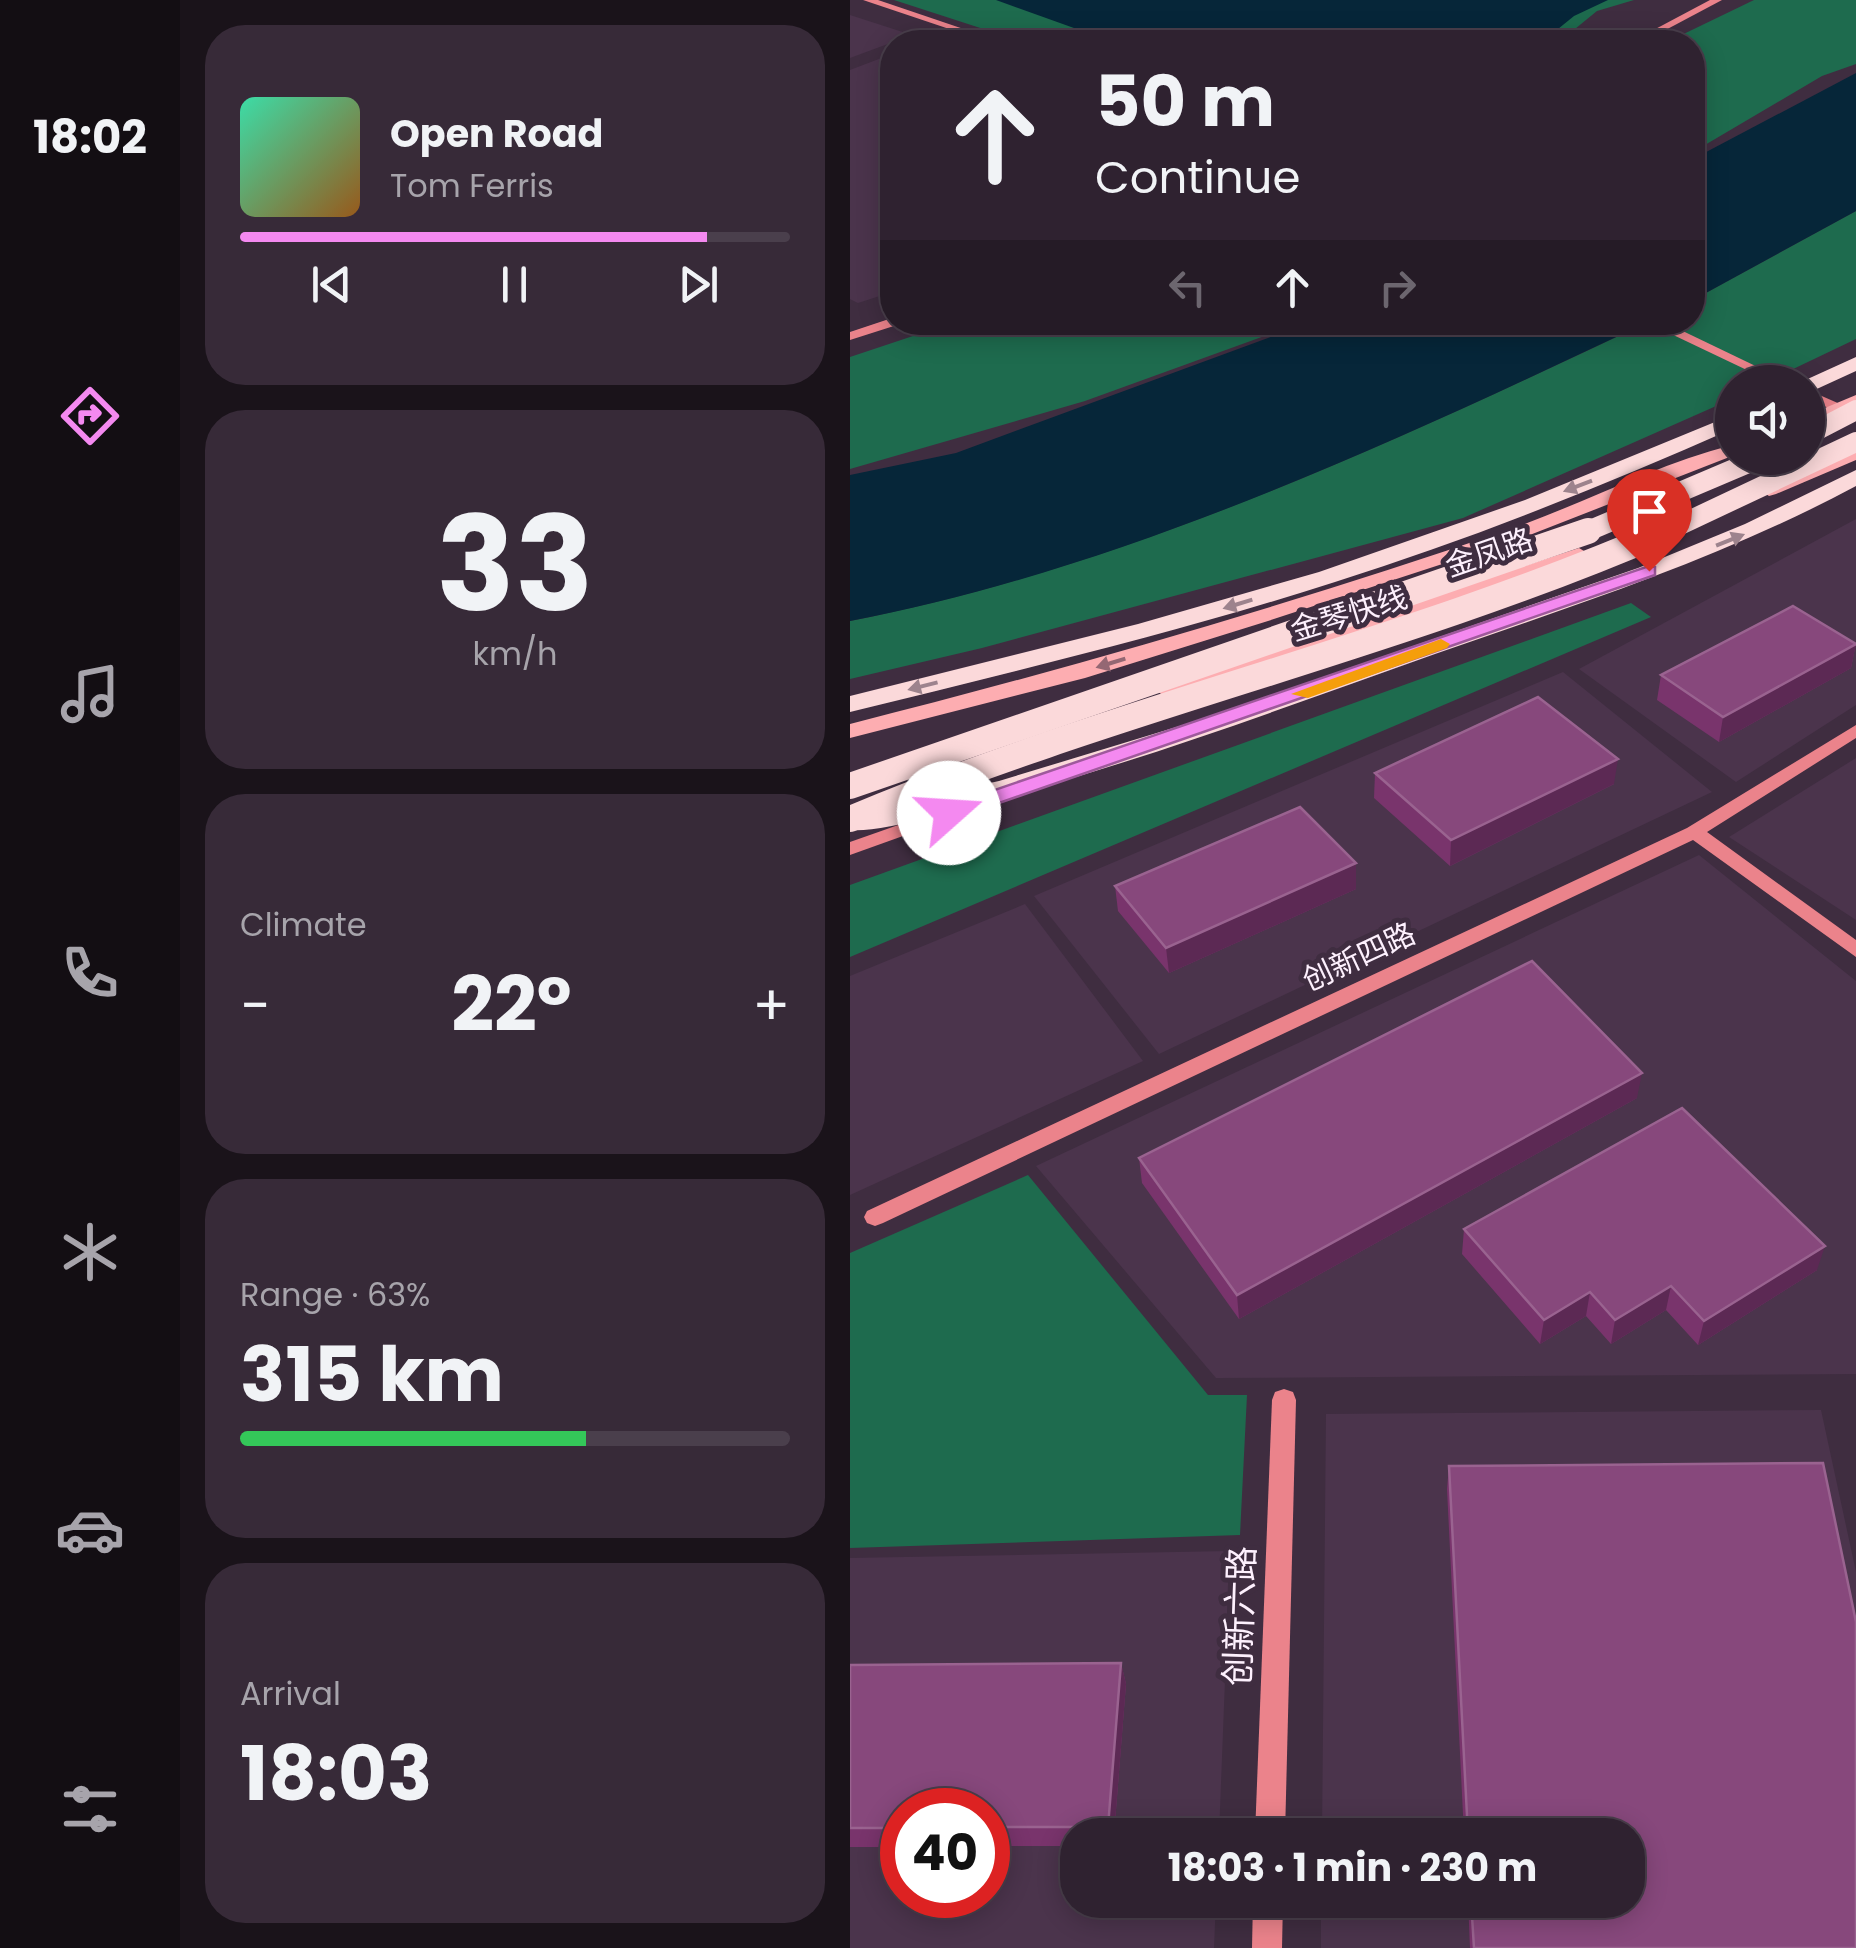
<!DOCTYPE html>
<meta charset="utf-8">
<style>
:root{--surface:#2f2230;--page:#372a38;--text:#f1f3f6;--muted:#a7a4ab;--line:#4a3f4c;--accent:#f489f0}
body{margin:0;font-family:Poppins,"Noto Sans SC",sans-serif;background:var(--page);color:var(--text);height:100vh;display:flex;flex-direction:column;font-size:38px;white-space:nowrap}
*{box-sizing:border-box;margin:0}
p{font-size:32px;color:var(--muted)}
.icon{flex:none;width:55px;height:55px;fill:none;stroke:currentColor;stroke-width:2;stroke-linecap:round;stroke-linejoin:round}
.map{position:relative;flex:1;overflow:hidden}
.side{display:flex;flex-direction:column;gap:25px;padding:25px;background:#1a131a;width:670px}
.side>*{flex:none}
.hud{position:absolute;left:30px;top:30px;width:825px;height:305px;border-radius:40px;box-shadow:0 5px 25px #0003,0 0 0 2px var(--line);background:#2f2230;color:var(--text);overflow:hidden}
.buttons{position:absolute;left:865px;top:365px;display:grid;gap:20px}
.buttons a{display:grid;place-items:center;width:110px;height:110px;border-radius:50%;background:var(--surface);box-shadow:0 5px 25px #0003,0 0 0 2px var(--line);font-size:50px}
.speed{position:absolute;left:30px;top:1788px;display:flex;gap:20px;font-size:50px;font-weight:700;text-align:center}
.speed>*{display:grid;place-content:center;width:130px;height:130px;border-radius:50%;background:var(--surface);box-shadow:0 5px 25px #0003,0 0 0 2px var(--line);line-height:1}
.speed .limit{border:15px solid #d22;background:#fff;color:#111}
.pin{position:absolute;display:grid;place-items:center;width:85px;height:85px;color:#fff;margin:-102px -42px;border-radius:50% 50% 50% 0;rotate:-45deg;box-shadow:0 0 10px #0007}
.pin .icon{rotate:45deg}
.me{position:absolute;width:110px;margin:-55px;rotate:71deg;stroke-linejoin:round;filter:drop-shadow(0 0 8px #0008)}
.turn{display:flex;align-items:center;gap:35px;height:210px;padding:0 50px;font-size:45px}
.turn .icon{width:130px;height:130px;stroke-width:2.5}
.turn b{display:block;font-size:70px;line-height:85px}
.lanes{display:flex;align-items:center;height:95px;padding:0 50px;background:#0003;justify-content:center;gap:50px;direction:ltr}
.lanes .off{opacity:.35}
.big{font-size:75px;font-weight:700;line-height:1.1}
.side .card{flex:1;display:flex;flex-direction:column;justify-content:center;gap:15px;min-width:0;padding:0 35px;border-radius:40px;background:var(--page)}
.side .dial{align-items:center;gap:0}
.dial b{font-size:130px;line-height:1}
.song{display:flex;align-items:center;gap:30px}
.cover{width:120px;height:120px;border-radius:15px;background:linear-gradient(135deg,hsl(160 70% 55%),hsl(30 70% 35%))}
.played{height:10px;border-radius:5px;background:linear-gradient(90deg,var(--accent) 85%,var(--line) 85%)}
.keys{display:flex;justify-content:space-around;direction:ltr}
.heat{display:flex;justify-content:space-between;align-items:center;font-size:55px;direction:ltr}
.charge{height:15px;border-radius:8px;background:linear-gradient(90deg,#34c759 63%,var(--line) 0)}
.trip{position:absolute;left:210px;top:1818px;width:585px;height:100px;border-radius:40px;background:var(--surface);box-shadow:0 5px 25px #0003,0 0 0 2px var(--line);font-weight:700;line-height:100px;text-align:center}
main{display:flex;flex:1;min-height:0}
.menu{display:flex;flex-direction:column;width:180px;justify-content:space-around;align-items:center;background:#130e13;color:var(--muted)}
.menu .icon{width:70px;height:70px}
.menu .selected{color:var(--accent)}
.menu b{font-size:45px;color:var(--text)}
.map>svg:first-child{display:block}
.built{fill:#4b344c;fill-rule:evenodd}
.green{fill:#1e6b4e}
.water{fill:#062639}
.lines{fill:none;stroke-linecap:round;stroke-linejoin:round}
.secondary{fill:#eb838b;fill-rule:evenodd}
.primary{fill:#fdadb1;fill-rule:evenodd}
.highway{fill:#fbd9da;fill-rule:evenodd}
.highway-bridge-far1{stroke:#fbd9da;stroke-width:20}
.highway-bridge{stroke:#fbd9da;stroke-width:26}
.wall{fill:#79346c}
.shaded-wall{fill:#5c2954}
.building{fill:#87487c;stroke:#9a6390;stroke-width:2.5}
.oneway{fill:#9d838d}
.oneway2{fill:#946773}
.route{fill:#f489f0;stroke:#9f599c;stroke-width:2.5}
.slow{fill:#f59e0b}
.labels{text-anchor:middle;stroke-width:10;stroke-linejoin:round;paint-order:stroke}
.street-label{font-size:30px;fill:#fdf0fd;stroke:#3f2d40}
.near-street-label{font-size:35px;fill:#fdf0fd;stroke:#3f2d40}
</style>
<main>
<nav class="menu">
<b>18:02</b>
<svg class="icon selected" aria-label="directions" viewBox="0 0 24 24"><path d="M12 3l9 9-9 9-9-9zM9 14v-3h6M13 9l2 2-2 2"/></svg>
<svg class="icon" aria-label="music" viewBox="0 0 24 24"><path d="M9 18V5l10-2v13"/><circle cx="6" cy="18" r="3"/><circle cx="16" cy="16" r="3"/></svg>
<svg class="icon" aria-label="phone" viewBox="0 0 24 24"><path d="M5 4h4l2 5-3 2q2 4 5 5l2-3 5 2v4C11 20 4 13 5 4z"/></svg>
<svg class="icon" aria-label="climate" viewBox="0 0 24 24"><path d="M12 3v18M4 7l16 10M4 17L20 7"/></svg>
<svg class="icon" aria-label="car" viewBox="0 0 24 24"><path d="M5 17H2v-5l4-1 3-4h7l3 4 3 1v5h-3M9 17h6M6 11h13"/><circle cx="7" cy="17" r="2"/><circle cx="17" cy="17" r="2"/></svg>
<svg class="icon" aria-label="filters" viewBox="0 0 24 24"><path d="M4 7h16M4 17h16"/><circle cx="9" cy="7" r="2"/><circle cx="15" cy="17" r="2"/></svg>
</nav>
<section class="side">
<div class="card">
<div class="song"><i class="cover"></i><div><b>Open Road</b><p>Tom Ferris</p></div></div>
<div class="played"></div>
<div class="keys"><svg class="icon" aria-label="previous" viewBox="0 0 24 24"><path d="M18 5L8 12l10 7zM5 5v14"/></svg><svg class="icon" aria-label="pause" viewBox="0 0 24 24"><path d="M8 5v14M16 5v14"/></svg><svg class="icon" aria-label="next" viewBox="0 0 24 24"><path d="M6 5l10 7-10 7zM19 5v14"/></svg></div>
</div>
<div class="card dial"><b>33</b><p>km/h</p></div>
<div class="card"><p>Climate</p>
<div class="heat"><a>−</a><b class="big">22°</b><a>+</a></div>
</div>
<div class="card"><p>Range · 63%</p><b class="big">315 km</b><div class="charge"></div></div>
<div class="card"><p>Arrival</p><b class="big">18:03</b></div>
</section>
<div class="map">
<svg width="1006" height="1948" viewBox="0 0 1006 1948">
<rect width="100%" height="100%" fill="#3f2d40"/>
<g class="built">
<path d="M0,15L62,35L0,58Z"/>
<path d="M42,54V292L8,303L0,299V70Z"/>
<path d="M1006,519V705L886,782L729,669Z"/>
<path d="M713,672L862,792L309,1054L184,896Z"/>
<path d="M1006,758V920L879,837Z"/>
<path d="M849,855L1006,981V1374L366,1378L186,1166Z"/>
<path d="M175,904L293,1061L0,1195V976Z"/>
<path d="M971,1410L1006,1572V1948H471V1900H778V1835H472L476,1414Z"/>
<path d="M380,1551L369,1835H228V1900H366L364,1948H0V1558ZM52,1810H138V1895H52Z"/>
</g>
<g class="green">
<path d="M44,0H784L747,11L709,42H173Z"/>
<path d="M904,0H1006V64L972,76L843,152L842,42H817Z"/>
<path d="M1006,211V339L916,382H882V399L613,518L132,648L0,679V621C279,566 540,444 796,323L842,322L843,300Z"/>
<path d="M105,322H450V323L235,401L0,469V357Z"/>
<path d="M781,603L801,617L0,957V885Z"/>
<path d="M178,1175L358,1395H397L390,1535L0,1548V1253Z"/>
</g>
<g class="water">
<path d="M146,0H758L724,16L692,42H263Z"/>
<path d="M1006,73V211L843,300V159Z"/>
<path d="M461,322L796,323C541,443 279,567 0,621V475L106,453Z"/>
</g>
<g class="lines">
<g class="secondary">
<path d="M13,0H28L152,42H138Z"/>
<path d="M860,0H872L793,42H781Z"/>
<path d="M42,318V322H48L47,325L0,340V332Z"/>
<path d="M796,322H814L939,382H922Z"/>
<path d="M958,390L1006,411V420L958,399Z"/>
<path d="M1006,725V738L857,832L1006,940V957L843,840L33,1223L25,1226L17,1223L14,1217L17,1211L837,828Z"/>
<path d="M125,798L131,800L134,804L131,808L0,855V842Z"/>
<path d="M434,1389L443,1392L446,1400L435,1835H405L422,1400L425,1392Z"/>
<path d="M403,1900H433L432,1948H402Z"/>
</g>
<g class="primary">
<path d="M1006,395V406L958,426V415Z"/>
<path d="M882,445V456L672,538L418,621L235,678L0,738V724C221,668 439,605 655,531C731,505 804,465 882,445Z"/>
<path d="M1006,448V460L926,494L919,496L910,490Z"/>
<path d="M729,548L739,554L736,558L324,695L316,697L305,690L308,685Z"/>
</g>
<g class="highway">
<path d="M1006,357V371L958,393V382H951Z"/>
<path d="M882,415V429C753,486 621,539 485,582C326,633 162,672 0,712V696L288,624L469,572L675,500Z"/>
<path d="M1006,470V486C872,558 729,604 585,654C452,701 320,751 184,789C145,800 35,834 0,830V814L149,781L356,718L788,568L895,524Z"/>
</g>
<g class="highway-bridge-far1">
<path d="M958,435L1006,410"/>
<path d="M731,534L910,458"/>
<path d="M811,534L1006,442"/>
</g>
<g class="highway-bridge">
<path d="M0,786L738,531"/>
<path d="M0,819C267,707 551,646 816,531"/>
</g>
</g>
<g class="wall">
<path d="M1006,643L1001,668L869,742L807,700L811,675Z"/>
<path d="M525,773L764,784L600,866L524,798Z"/>
<path d="M506,863V889L319,973L268,911L265,886Z"/>
<path d="M787,1098L389,1319L292,1183L289,1158Z"/>
<path d="M614,1229L967,1270L848,1345L816,1310L761,1344L736,1316L690,1344L612,1254Z"/>
<path d="M599,1466L1006,1948H620L618,1900H778V1835H614L597,1489Z"/>
<path d="M271,1663L276,1684L264,1835H228V1846H138V1810H52V1847H0V1665Z"/>
</g>
<g class="shaded-wall">
<path d="M1006,644L1001,668L869,742L873,717Z"/>
<path d="M768,759L764,784L600,866L601,840Z"/>
<path d="M506,863V889L319,973L316,948Z"/>
<path d="M792,1073L787,1098L389,1319L387,1295Z"/>
<path d="M975,1246L967,1270L848,1345L854,1321Z"/>
<path d="M821,1286L816,1310L761,1344L765,1320Z"/>
<path d="M740,1292L736,1316L690,1344L694,1320Z"/>
<path d="M271,1663L276,1684L264,1835H260L258,1827Z"/>
</g>
<g class="building">
<path d="M943,606L1006,644L873,717L811,675Z"/>
<path d="M688,697L768,759L601,840L525,773Z"/>
<path d="M450,807L506,863L316,948L265,886Z"/>
<path d="M682,961L792,1073L387,1295L289,1158Z"/>
<path d="M832,1108L975,1246L854,1321L821,1286L765,1320L740,1292L694,1320L614,1229Z"/>
<path d="M973,1463L1006,1622V1948H624L621,1900H778V1835H618L599,1466Z"/>
<path d="M271,1663L258,1827H138V1810H52V1828H0V1665Z"/>
</g>
<defs><path id="oneway-solid" d="M-6-.8H1V-3.2L6.5 0L1 3.2V.8H-6Z" transform="scale(2.5)"/></defs>
<g class="oneway">
<use href="#oneway-solid" transform="translate(728 486) rotate(159)"/>
<use href="#oneway-solid" transform="translate(880 540) rotate(-22)"/>
<use href="#oneway-solid" transform="translate(388 604) rotate(163)"/>
<use href="#oneway-solid" transform="translate(73 686) rotate(166)"/>
</g>
<use class="oneway2" href="#oneway-solid" transform="translate(261 663) rotate(163)"/>
<path class="route" d="M799,566L805,567V575L106,818H92L89,813L92,808Z"/>
<path class="slow" d="M591,639L600,644L597,648L458,698L441,694Z"/>
<g class="labels">
<g class="street-label">
<text transform="translate(639 553) rotate(-19)" y="10">金凤路</text>
<text transform="translate(499 614) rotate(-17)" y="10">金琴快线</text>
<text transform="translate(509 957) rotate(-25)" y="10">创新四路</text>
</g>
<g class="near-street-label">
<text transform="translate(390 1616) rotate(-88)" y="12">创新六路</text>
</g>
</g>
</svg>
<div class="buttons">
<a><svg class="icon" aria-label="sound" viewBox="0 0 24 24"><path d="M4 9h4l5-4v14l-5-4H4zM17 9q2 3 0 6"/></svg></a>
</div>
<div class="speed"><div class="limit">40</div></div>
<div class="pin" style="left:799px;top:571px;background:#d93025"><svg class="icon" aria-label="arrive" viewBox="0 0 24 24"><path d="M6 21V4h12l-3 4 3 4H6"/></svg></div>
<svg class="me" style="left:99px;top:813px" viewBox="-20 -20 40 40"><circle r="19" fill="#fff"/><path d="M0-13L10 11 0 6-10 11z" fill="#f489f0"/></svg>
<div class="trip">18:03 · 1 min · 230 m</div>
<div class="hud">
<div class="turn"><svg class="icon" aria-label="ahead" viewBox="0 0 24 24"><path d="M12 20V5M6 11l6-6 6 6"/></svg><div><b>50 m</b>Continue</div></div>
<div class="lanes"><svg class="icon off" aria-label="left" viewBox="0 0 24 24"><path d="M17 20v-9H6M10 6l-5 5 5 5"/></svg><svg class="icon" aria-label="ahead" viewBox="0 0 24 24"><path d="M12 20V5M6 11l6-6 6 6"/></svg><svg class="icon off" aria-label="right" viewBox="0 0 24 24"><path d="M7 20v-9h11M14 6l5 5-5 5"/></svg></div>
</div>
</div>
</main>
